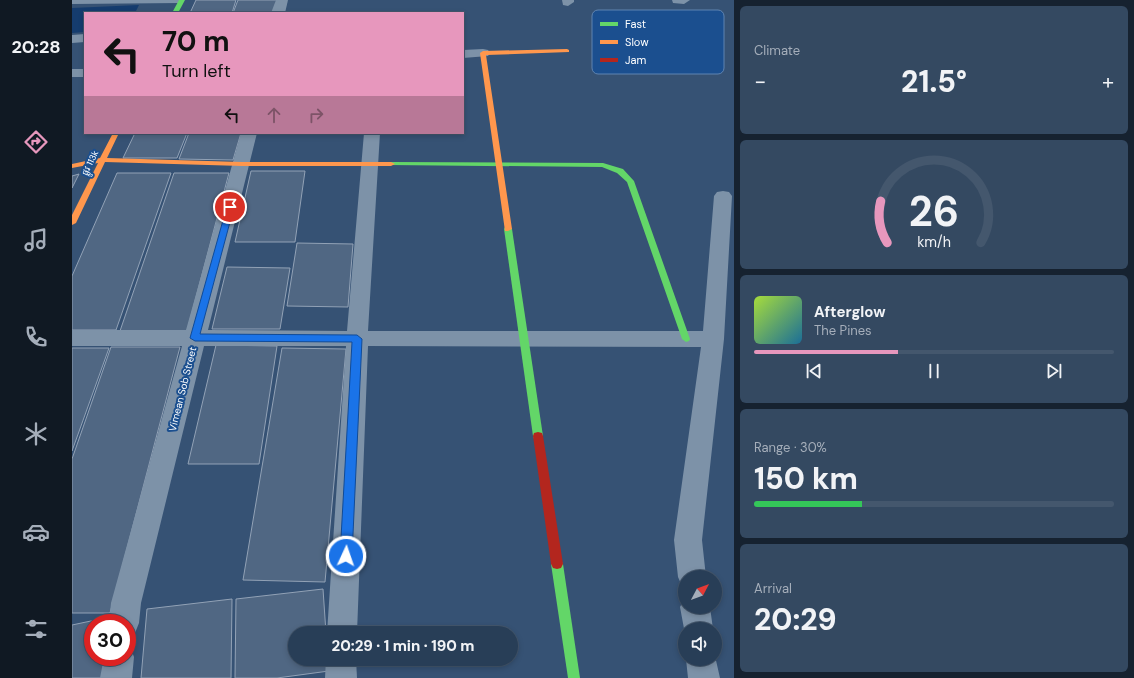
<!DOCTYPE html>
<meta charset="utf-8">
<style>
:root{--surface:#283e57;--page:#344961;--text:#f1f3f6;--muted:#a5aeba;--line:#44576d;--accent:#e797bd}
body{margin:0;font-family:"DM Sans","Noto Sans Khmer",sans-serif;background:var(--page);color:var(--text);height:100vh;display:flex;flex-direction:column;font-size:15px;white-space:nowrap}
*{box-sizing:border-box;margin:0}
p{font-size:13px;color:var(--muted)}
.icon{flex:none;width:22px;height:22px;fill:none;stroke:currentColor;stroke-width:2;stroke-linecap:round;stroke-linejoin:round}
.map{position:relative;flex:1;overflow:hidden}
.panel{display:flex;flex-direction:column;gap:6px;padding:6px;background:#162230;width:400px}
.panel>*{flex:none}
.hud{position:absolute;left:12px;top:12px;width:380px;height:122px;border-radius:0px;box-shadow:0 2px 6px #0003,0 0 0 1px var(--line);background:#e797bd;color:#111;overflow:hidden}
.needle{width:26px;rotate:49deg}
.controls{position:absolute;left:606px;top:570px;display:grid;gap:8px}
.controls a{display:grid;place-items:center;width:44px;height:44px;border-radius:50%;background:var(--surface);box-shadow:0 2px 6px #0003,0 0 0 1px var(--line);font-size:20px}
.speed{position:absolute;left:12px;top:614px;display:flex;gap:8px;font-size:20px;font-weight:700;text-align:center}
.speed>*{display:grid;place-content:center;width:52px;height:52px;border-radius:50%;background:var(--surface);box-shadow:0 2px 6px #0003,0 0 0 1px var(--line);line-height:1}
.speed .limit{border:6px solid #d22;background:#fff;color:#111}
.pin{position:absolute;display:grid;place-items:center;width:34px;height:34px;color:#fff;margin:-17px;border:2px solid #fff;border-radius:50%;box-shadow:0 1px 4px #0007}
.me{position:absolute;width:44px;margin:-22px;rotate:3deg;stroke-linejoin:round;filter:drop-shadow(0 0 3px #0008)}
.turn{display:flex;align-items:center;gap:14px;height:84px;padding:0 12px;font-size:18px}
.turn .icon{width:52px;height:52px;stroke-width:2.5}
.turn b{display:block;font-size:28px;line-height:34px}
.lanes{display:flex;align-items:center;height:38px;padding:0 12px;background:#0003;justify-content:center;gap:20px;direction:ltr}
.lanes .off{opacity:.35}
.big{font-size:30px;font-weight:800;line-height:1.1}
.panel .widget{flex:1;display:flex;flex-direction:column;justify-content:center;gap:6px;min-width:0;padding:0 14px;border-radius:6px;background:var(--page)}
.panel .dial{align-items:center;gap:0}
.dial svg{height:104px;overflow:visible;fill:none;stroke:var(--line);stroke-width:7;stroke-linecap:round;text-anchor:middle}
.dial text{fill:var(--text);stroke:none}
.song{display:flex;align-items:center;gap:12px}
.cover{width:48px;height:48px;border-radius:6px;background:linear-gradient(135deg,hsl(80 70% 55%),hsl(200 70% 35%))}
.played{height:4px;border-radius:2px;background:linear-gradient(90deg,var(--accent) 40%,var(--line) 40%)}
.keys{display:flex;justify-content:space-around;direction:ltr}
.heat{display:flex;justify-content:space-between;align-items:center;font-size:22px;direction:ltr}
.charge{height:6px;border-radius:3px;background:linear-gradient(90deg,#34c759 30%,var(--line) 0)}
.trip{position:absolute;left:216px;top:626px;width:230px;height:40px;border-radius:20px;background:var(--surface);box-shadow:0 2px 6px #0003,0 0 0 1px var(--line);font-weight:800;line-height:40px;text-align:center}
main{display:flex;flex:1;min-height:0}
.tab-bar{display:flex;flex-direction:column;width:72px;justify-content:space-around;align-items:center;background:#101923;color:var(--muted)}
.tab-bar .icon{width:28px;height:28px}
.tab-bar .on{color:var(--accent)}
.tab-bar b{font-size:18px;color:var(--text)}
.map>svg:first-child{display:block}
.water{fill:#153c6e}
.building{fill:#506783;stroke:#92a2b6}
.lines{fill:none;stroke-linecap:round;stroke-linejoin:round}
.lane{fill:#7d92a8;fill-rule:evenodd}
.street{fill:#7d92a8;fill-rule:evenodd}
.fast{fill:#63d668;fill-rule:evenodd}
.slow{fill:#ff974d;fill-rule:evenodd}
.jam{fill:#b3261e;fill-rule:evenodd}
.route{fill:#1a73e8;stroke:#114b97}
.labels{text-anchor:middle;stroke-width:4;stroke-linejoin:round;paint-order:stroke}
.far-street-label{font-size:9px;fill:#fff;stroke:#1b4f8f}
.street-label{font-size:10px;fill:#fff;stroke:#1b4f8f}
.key{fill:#1b4f8f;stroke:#5f84b1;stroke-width:1}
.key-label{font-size:11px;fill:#fff}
</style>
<main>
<nav class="tab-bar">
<b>20:28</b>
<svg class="icon on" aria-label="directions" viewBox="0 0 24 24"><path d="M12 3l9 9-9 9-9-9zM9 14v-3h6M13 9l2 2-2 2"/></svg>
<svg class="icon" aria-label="music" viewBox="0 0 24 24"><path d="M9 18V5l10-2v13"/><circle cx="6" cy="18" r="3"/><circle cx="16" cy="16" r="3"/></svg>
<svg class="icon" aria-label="phone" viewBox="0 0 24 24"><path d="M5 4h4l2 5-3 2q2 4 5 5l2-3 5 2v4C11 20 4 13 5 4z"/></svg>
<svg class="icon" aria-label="climate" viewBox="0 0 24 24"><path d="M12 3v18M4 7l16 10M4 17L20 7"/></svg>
<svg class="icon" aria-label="car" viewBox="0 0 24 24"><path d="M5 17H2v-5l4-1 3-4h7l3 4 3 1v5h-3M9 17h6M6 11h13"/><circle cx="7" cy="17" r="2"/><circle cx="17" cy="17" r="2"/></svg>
<svg class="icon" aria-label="filters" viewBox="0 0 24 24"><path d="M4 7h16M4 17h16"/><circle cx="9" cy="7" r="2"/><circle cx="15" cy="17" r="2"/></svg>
</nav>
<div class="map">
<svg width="662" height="678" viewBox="0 0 662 678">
<rect width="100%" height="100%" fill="#365274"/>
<path class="water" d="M67,5L63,13H13V32L0,33V8Z"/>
<g class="building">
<path d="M124,0H164L160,13H118Z"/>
<path d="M166,0H206L203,13H161Z"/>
<path d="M63,133H115L105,158H51Z"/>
<path d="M117,133H169L161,160L107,159Z"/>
<path d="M179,171H233L223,242H163Z"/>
<path d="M45,173H99L44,330H0V276Z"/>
<path d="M102,173H157L115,331H48Z"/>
<path d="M7,174L0,188V176Z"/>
<path d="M225,243L281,244L276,307L215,306Z"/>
<path d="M155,267L218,268L208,329H140Z"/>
<path d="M144,345L205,346L187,464H116Z"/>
<path d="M39,347H108L38,613H0V459Z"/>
<path d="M0,348H37L0,451Z"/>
<path d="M210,348L274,349L253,582L171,580Z"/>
<path d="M251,589L254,633H223V659H256L257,671L205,678H163L164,599Z"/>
<path d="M160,599L159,678H69L75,609Z"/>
<path d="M33,618V623H21V657H32L31,678H0V625Z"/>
</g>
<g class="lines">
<path class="lane" d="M0,0H112V1L109,3L0,4Z"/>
<g class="street">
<path d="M204,0H216L213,13H199Z"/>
<path d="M490,0H502V2L496,6L491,5Z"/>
<path d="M600,0H618L612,4L601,3Z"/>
<path d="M13,34V42L0,43V35Z"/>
<path d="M411,49L416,50L418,53L416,56L391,58V50Z"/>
<rect x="0" y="69" width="13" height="8"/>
<path d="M169,133H185L136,330L275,331L292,133H308L296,331H631L642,196L645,192L651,191L657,192L660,196L652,339L630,540L634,577H613V588L610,586L606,577L602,540L629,347L296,346L285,633H255L274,346H132L69,603L67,623L63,633L55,636V623H37L39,603L110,346H0V330H114Z"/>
<path d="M613,597V607H638L641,629H613V634L608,607Z"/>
<path d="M55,645L58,646L62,657L60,678H28L32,657H55Z"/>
<path d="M643,656L648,678H616L614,659H643Z"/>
<path d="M254,659H284L285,678H253Z"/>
</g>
<g class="fast">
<path d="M107,0H113L106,13H100Z"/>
<path d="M319,162L531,163L551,169L562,181L618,339L617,341L614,342L610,339L555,182L545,173L530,167L317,165V163Z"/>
<path d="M433,227H436L440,229L471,436L470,439L466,440L462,439L461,436L432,229Z"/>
<path d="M485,559L489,560L491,564L508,678H496L479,564L481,560Z"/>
</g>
<g class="slow">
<path d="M495,49L497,50V52L414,55L440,229L436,231H433L408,53L411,51Z"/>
<path d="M41,133H47L35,158L170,162H319L323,164L319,166H170L33,162L4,223L0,225V215L26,163L0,168V164L28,158Z"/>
</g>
<path class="jam" d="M466,432L470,433L471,436L491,564L489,568L485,569L481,568L479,564L461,436L462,433Z"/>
</g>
<path class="route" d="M155,206L162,207L128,334L285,335L290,339L280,556L278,559L274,561L270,559L268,556L280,342L123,341L118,338Z"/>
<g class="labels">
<g class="far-street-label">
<text transform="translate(18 163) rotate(-64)" y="3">ផ្លូវ 113k</text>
</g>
<g class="street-label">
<text transform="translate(110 389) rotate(-76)" y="4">Vimean Sob Street</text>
</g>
</g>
<rect x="520" y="10" width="132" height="64" rx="6" class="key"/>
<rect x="528" y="22" width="18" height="4" fill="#63d668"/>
<rect x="528" y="40" width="18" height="4" fill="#ff974d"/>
<rect x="528" y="58" width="18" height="4" fill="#b3261e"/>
<g class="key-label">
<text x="553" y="28">Fast</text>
<text x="553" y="46">Slow</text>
<text x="553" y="64">Jam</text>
</g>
</svg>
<div class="controls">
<a><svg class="needle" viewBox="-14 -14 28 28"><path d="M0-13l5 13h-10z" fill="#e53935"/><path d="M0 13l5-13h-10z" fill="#a5aeba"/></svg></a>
<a><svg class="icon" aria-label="sound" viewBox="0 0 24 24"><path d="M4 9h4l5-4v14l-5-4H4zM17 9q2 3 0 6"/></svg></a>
</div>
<div class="speed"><div class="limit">30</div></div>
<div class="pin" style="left:158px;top:207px;background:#d93025"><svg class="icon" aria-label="arrive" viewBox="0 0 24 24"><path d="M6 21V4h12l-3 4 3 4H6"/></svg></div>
<svg class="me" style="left:274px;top:556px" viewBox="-20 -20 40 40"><circle r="17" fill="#1a73e8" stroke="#fff" stroke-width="3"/><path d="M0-11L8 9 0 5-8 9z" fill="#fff"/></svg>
<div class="trip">20:29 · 1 min · 190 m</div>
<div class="hud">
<div class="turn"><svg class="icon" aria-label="left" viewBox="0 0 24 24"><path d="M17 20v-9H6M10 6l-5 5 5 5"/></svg><div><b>70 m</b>Turn left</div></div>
<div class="lanes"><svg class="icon" aria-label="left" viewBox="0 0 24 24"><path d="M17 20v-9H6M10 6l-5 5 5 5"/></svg><svg class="icon off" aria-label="ahead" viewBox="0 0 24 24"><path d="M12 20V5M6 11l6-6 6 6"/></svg><svg class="icon off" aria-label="right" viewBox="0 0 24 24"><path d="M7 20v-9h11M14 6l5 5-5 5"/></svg></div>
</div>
</div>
<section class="panel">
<div class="widget"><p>Climate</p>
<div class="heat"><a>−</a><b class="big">21.5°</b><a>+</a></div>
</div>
<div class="widget dial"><svg viewBox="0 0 100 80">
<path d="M14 69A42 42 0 1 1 86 69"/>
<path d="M14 69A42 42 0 0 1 9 37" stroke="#e797bd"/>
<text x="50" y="56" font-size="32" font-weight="700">26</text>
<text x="50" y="72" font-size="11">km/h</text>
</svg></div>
<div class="widget">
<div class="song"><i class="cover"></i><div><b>Afterglow</b><p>The Pines</p></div></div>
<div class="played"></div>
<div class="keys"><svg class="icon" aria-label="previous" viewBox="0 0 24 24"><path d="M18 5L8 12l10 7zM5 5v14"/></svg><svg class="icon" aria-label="pause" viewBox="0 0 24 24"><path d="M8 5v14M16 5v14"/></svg><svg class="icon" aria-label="next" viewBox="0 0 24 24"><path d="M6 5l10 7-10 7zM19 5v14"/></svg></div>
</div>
<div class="widget"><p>Range · 30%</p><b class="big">150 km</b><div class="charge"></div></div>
<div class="widget"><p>Arrival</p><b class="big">20:29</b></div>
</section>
</main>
